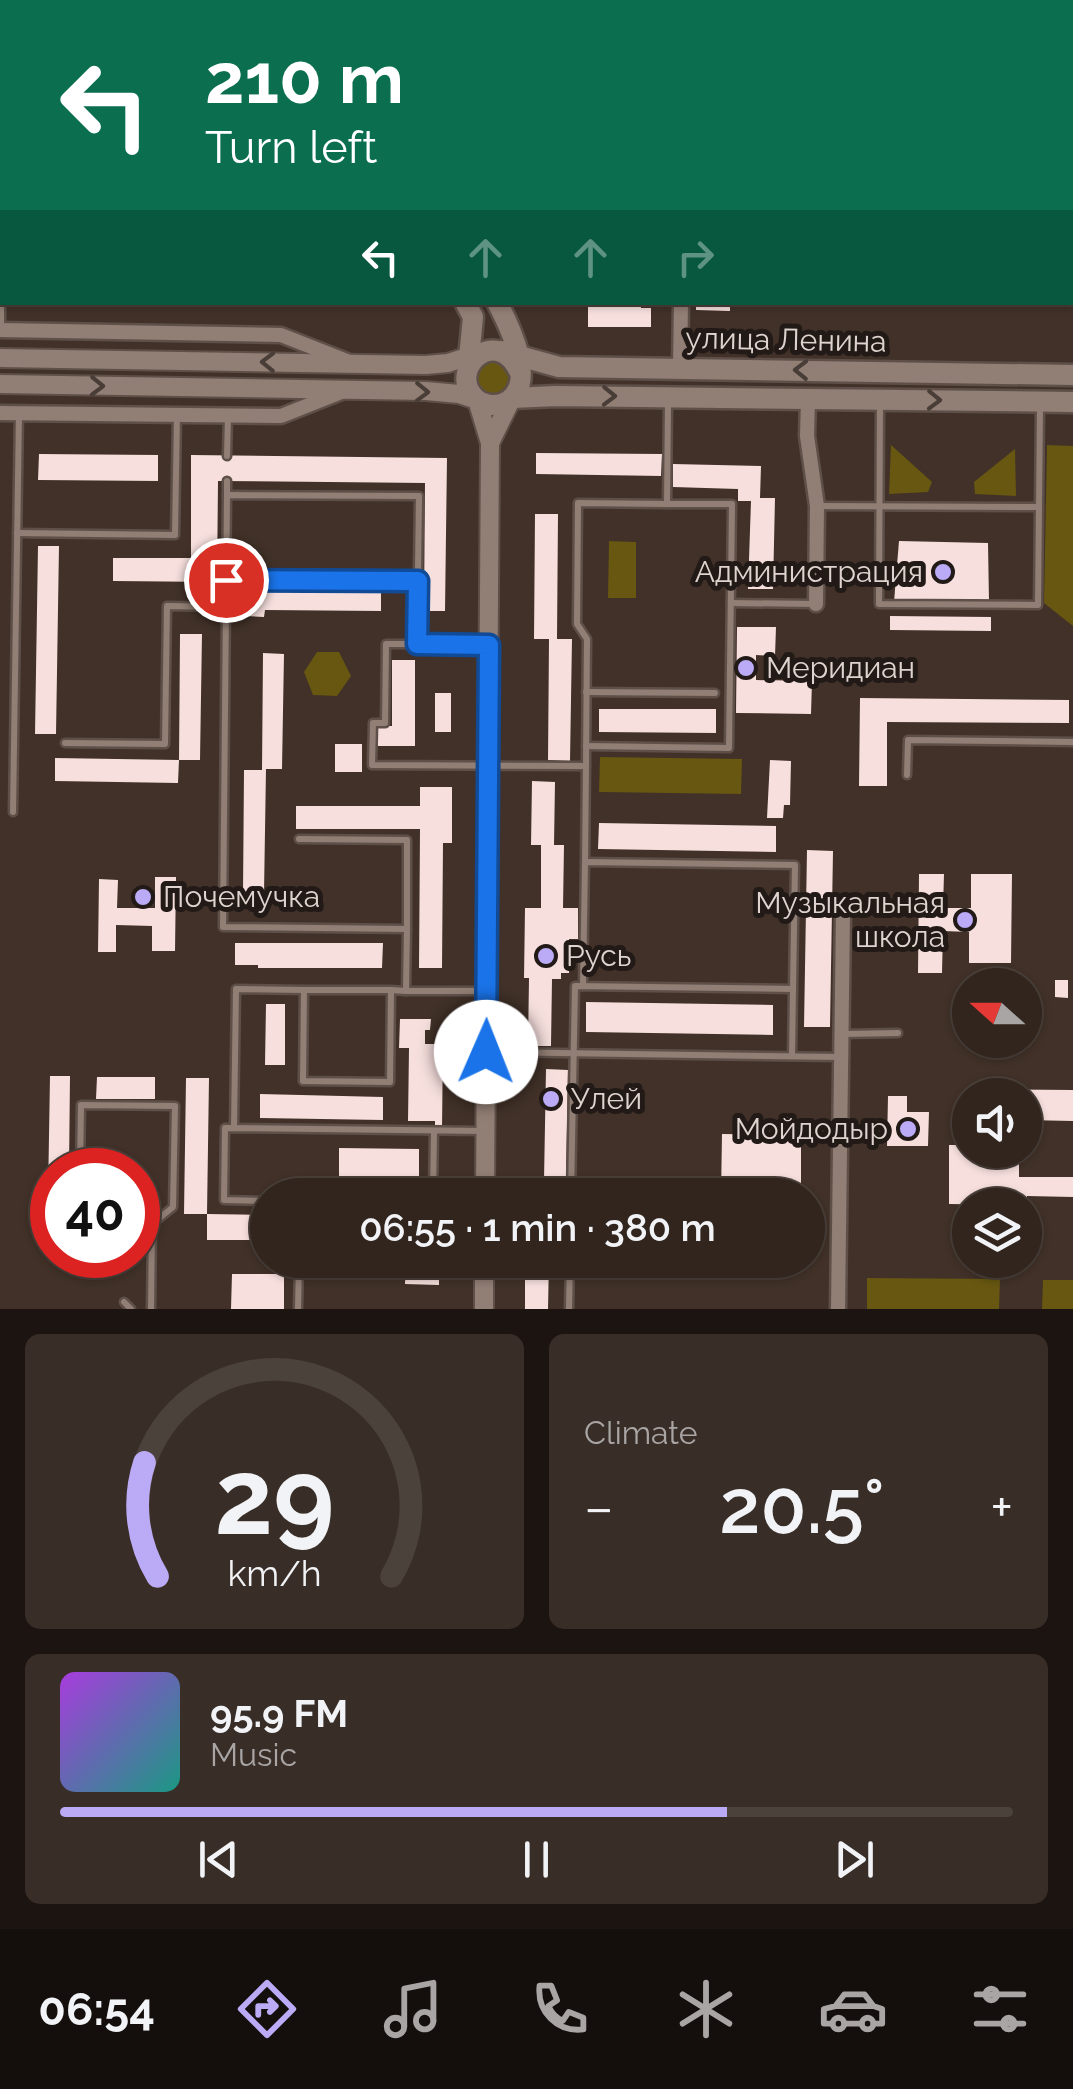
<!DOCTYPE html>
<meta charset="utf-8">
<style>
:root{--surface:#31251e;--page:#392d27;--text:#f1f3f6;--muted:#a8a5a4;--line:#4c423c;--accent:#bbaaf6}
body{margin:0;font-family:Raleway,sans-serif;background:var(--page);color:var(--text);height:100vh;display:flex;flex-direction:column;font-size:38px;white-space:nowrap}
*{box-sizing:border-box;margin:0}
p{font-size:32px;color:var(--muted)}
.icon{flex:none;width:55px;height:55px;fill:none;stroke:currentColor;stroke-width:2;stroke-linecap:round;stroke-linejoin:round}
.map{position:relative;height:1309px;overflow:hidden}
.panel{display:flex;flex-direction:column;gap:25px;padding:25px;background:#1b1410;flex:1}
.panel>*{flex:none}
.banner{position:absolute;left:0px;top:0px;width:1075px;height:305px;box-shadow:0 2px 8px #0004,0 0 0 2px var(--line);background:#0b6e4f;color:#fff;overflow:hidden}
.needle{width:65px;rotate:291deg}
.buttons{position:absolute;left:952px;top:968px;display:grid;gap:20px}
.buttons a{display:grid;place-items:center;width:90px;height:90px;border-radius:50%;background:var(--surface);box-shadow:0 2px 8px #0004,0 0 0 2px var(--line);font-size:50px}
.speed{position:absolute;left:30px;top:1148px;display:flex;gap:20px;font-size:50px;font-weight:700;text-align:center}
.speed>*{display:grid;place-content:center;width:130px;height:130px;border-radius:50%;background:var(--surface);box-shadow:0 2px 8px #0004,0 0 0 2px var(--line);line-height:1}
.speed .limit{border:15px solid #d22;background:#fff;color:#111}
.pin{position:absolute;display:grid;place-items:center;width:85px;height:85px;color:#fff;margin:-42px;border:5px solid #fff;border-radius:50%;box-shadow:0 2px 10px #0007}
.me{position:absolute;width:110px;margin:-55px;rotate:1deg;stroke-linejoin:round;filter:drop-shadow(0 0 8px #0008)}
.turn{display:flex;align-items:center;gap:35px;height:210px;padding:0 40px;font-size:45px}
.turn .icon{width:130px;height:130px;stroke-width:2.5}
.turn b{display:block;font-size:70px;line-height:85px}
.lanes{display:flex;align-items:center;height:95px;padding:0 40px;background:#0003;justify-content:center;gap:50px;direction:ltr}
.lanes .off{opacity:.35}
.big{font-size:75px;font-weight:600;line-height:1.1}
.panel .card{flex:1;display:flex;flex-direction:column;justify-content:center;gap:15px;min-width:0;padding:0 35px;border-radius:15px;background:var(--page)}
.panel .dial{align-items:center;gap:0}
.dial svg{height:260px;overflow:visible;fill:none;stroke:var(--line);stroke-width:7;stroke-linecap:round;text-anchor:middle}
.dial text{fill:var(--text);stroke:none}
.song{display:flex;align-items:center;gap:30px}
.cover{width:120px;height:120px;border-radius:15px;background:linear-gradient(135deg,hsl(280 70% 55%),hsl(170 70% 35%))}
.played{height:10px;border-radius:5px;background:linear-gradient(90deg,var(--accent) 70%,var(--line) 70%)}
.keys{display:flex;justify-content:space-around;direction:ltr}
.heat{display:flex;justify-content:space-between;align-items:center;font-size:55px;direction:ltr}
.panel .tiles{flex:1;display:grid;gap:25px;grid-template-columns:1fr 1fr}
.card:last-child{grid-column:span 2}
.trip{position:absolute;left:250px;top:1178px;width:575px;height:100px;border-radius:50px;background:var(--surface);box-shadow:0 2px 8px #0004,0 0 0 2px var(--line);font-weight:600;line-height:100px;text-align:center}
.menu{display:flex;height:160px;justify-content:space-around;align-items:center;background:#140f0c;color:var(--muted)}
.menu .icon{width:70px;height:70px}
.menu .on{color:var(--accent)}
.menu b{font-size:45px;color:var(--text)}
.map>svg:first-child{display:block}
.green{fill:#675711}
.building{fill:#f6dfdd}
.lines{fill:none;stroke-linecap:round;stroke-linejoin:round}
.service-casing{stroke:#5e5049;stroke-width:11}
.minor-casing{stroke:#5e5049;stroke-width:19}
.tertiary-casing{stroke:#5e5049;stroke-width:22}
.secondary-casing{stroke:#5e5049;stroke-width:25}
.service{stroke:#917e74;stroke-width:6}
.minor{stroke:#917e74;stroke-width:14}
.tertiary{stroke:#917e74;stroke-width:18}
.secondary{stroke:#917e74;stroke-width:20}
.oneway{stroke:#493d38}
.route-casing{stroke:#114b97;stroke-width:25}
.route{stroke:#1a73e8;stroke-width:18}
.poi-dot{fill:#bbaaf6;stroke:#221a17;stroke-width:4}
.labels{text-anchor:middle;stroke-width:10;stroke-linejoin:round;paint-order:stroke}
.street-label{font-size:30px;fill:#ded3ce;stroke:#221a17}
.poi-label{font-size:30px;fill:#ded3ce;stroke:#221a17;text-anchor:start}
</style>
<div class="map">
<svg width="1073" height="1309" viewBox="0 0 1073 1309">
<rect width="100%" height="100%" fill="#413128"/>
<g class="green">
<path d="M488,359L501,362L511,374L509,387C498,395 492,398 479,391L473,374Z"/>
<path d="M891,445L932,482L928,492L889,494Z"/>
<path d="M1047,445L1073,446V626L1044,603Z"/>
<path d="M1015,449L1016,496L975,494L974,482Z"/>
<path d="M609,541L636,542V598H608Z"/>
<path d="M317,652H339L351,676L337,696L313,695L304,672Z"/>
<path d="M600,757L742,759L741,794L599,792Z"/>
<path d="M867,1278L1000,1279L999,1309H867Z"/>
<path d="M1043,1280H1073V1309H1042Z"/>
</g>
<g class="building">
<path d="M588,302H641V308H651V327H588Z"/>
<path d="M696,302H730V311L696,310Z"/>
<path d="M536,453L662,454L661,476L536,474Z"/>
<path d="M39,454L158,455V481L38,480Z"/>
<path d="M191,455L447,458L445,611H424L425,483L218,481L217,582L113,581V558H191Z"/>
<path d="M673,464L761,466L760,498H775L773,589H748L751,501H738V489L673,487Z"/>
<path d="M535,514H558L557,639H572L570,761L548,760L549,639H534Z"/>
<path d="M899,541L988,543L989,602H894Z"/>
<path d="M38,546H59L56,734H35Z"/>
<path d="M245,585H265V590L381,591V611L265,610L264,617L245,616Z"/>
<path d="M890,616L991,617V631L890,630Z"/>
<path d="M737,627H776L775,656L756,655V680L812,681L811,714L736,713Z"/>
<path d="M180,634H202L200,760H179L178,783L55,781V758L179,760Z"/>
<path d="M263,653L284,654L282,769H266L264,893H243L244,770H262Z"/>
<path d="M392,660H415V746H378V726H392Z"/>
<rect x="435" y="693" width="16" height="39"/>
<path d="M860,698L1069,700V723L887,722V786H859Z"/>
<path d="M599,709H716V733L599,732Z"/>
<rect x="335" y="744" width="27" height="28"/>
<path d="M770,760L791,761L790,805H784L783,818H767Z"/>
<path d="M532,781L555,782L554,845H564L563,908H578V939H569V973H561V979H552L551,1046H528L529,978H524L525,908H541V845H531Z"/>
<path d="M420,787H452V843H443L442,968H419L420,829H296V806H420Z"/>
<path d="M599,823L776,826V852L598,849Z"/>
<path d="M807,850L833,851L830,1027H804Z"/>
<path d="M919,874H944L943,908H971V874H1012L1011,963H969V932L943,931L942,973H918Z"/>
<path d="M155,877H176L175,951H152V926L116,925V952H98L99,879L118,880L117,908H155Z"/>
<path d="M235,943H383L382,968H258V965H235Z"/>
<path d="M1055,980H1068V998L1055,997Z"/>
<path d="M586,1002L773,1005V1035L586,1032Z"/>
<path d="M266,1004H285V1065H265Z"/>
<path d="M400,1019H431L430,1030H425V1044H443L442,1128H435V1121H408L409,1048H399Z"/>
<path d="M546,1069L568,1070L566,1181L550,1180L549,1195H526V1180H544Z"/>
<path d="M50,1076H70L69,1170H52V1195H48Z"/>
<path d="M97,1077H155V1099H96Z"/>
<path d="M186,1078H209L207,1214H184Z"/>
<path d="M979,1089L1073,1090V1121L1025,1120V1095H979Z"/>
<path d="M260,1094L383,1097V1120L260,1118Z"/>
<path d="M888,1096H907V1112H929L928,1146H887Z"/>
<path d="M722,1134L801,1135V1195H721Z"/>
<path d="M949,1145H970V1150H1019V1177H1073V1197L1027,1196V1205L949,1204Z"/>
<path d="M339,1148L419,1149V1195H339Z"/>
<path d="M207,1214L268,1215V1240H207Z"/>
<path d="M406,1260H439V1285L405,1284Z"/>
<path d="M525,1260H549L548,1309H525Z"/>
<path d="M232,1274H284V1309H231Z"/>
</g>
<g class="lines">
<g class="service-casing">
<g id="service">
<path d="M623,2V0"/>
<path d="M1072,156H1073"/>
<path d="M1,255V329"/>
<path d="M1072,266H1073"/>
<path d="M880,403L879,604L1038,605L1040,408"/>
<path d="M227,456L228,417"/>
<path d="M227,495V481"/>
<path d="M817,506L1039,507"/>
<path d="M17,533L175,535L177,415"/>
<path d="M226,580L418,581"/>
<path d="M731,603L814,604"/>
<path d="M417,644H386L385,723H373L372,765L586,766L585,862"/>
<path d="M586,692L715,693"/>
<path d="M65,743L165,744L167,606L226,607"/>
<path d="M586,746L729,748L732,504H667"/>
<path d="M586,766L587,639L577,624L578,503L667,504L668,403"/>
<path d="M907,775L908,740L1073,742"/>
<path d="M13,812L19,413"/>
<path d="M299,839L407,840V929"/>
<path d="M583,986L585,862L795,865L793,989"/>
<path d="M391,990H304L303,1081L390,1082L391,990L406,991"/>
<path d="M486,991H406L407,929L223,927L227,495L419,496L417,644L487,645"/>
<path d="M843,1034L898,1033"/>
<path d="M487,1052L840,1057"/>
<path d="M234,1128L236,989L304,990"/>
<path d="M80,1170L81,1105L175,1106L173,1207L152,1224H138"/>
<path d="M433,1195L434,1131"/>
<path d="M571,1195L575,986L793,989L792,1056"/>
<path d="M268,1201L224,1200L225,1128L484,1131"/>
<path d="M124,1302L131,1309"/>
<path d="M151,1309L152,1224"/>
<path d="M298,1309L299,1264"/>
<path d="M569,1309L570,1260"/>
</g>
</g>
<g class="minor-casing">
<g id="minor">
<path d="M685,2V0"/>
<path d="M1072,20H1073"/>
<path d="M0,330L281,335L347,361"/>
<path d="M680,368L681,302"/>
<path d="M808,399L807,436L817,506L816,604"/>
<path d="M0,413L281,416L344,391"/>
<path d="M838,1309L843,914"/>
</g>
</g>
<g class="tertiary-casing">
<g id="tertiary">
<path d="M0,358L426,365L448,363L479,353"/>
<path d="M0,384L426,391L459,394L477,400L490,443L485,1195"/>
<path d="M490,443L512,398"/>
<path d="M484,1309V1260"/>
</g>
</g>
<g class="secondary-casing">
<g id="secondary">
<path d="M269,0L271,2"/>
<path d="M302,0L304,2"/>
<path d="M465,302L473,317L468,368"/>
<path d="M497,302C509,325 540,387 504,403C494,407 482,405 475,398C446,370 497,322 520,373"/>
<path d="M501,351L559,367L1073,375"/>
<path d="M512,398L556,396L1073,402"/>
</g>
</g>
<use href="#service" class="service"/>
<use href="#minor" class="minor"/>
<use href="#tertiary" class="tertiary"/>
<use href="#secondary" class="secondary"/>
</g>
<defs><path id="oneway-chevron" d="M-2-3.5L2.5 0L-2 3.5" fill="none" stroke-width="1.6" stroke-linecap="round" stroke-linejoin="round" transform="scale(2.5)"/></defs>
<g class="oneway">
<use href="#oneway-chevron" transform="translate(268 362) rotate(-179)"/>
<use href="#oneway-chevron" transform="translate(801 370) rotate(-179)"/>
<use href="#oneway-chevron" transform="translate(97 386) rotate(1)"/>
<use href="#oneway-chevron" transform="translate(422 392) rotate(1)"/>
<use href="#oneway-chevron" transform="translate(609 396) rotate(1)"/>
<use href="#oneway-chevron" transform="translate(934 400) rotate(1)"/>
</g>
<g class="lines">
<g class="route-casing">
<path id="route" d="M226,580L418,581L417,644L489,645L486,1052"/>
</g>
<use href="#route" class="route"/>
</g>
<g class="poi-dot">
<circle cx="943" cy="572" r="10"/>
<circle cx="746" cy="668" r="10"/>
<circle cx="143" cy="897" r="10"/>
<circle cx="965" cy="920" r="10"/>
<circle cx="546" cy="956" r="10"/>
<circle cx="551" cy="1099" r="10"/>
<circle cx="908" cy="1129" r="10"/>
</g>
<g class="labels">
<g class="street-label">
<text transform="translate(786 340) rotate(1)" y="10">улица Ленина</text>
</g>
<g class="poi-label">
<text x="923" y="582" text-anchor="end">Администрация</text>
<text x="766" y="678">Меридиан</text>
<text x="163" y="907">Почемучка</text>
<text x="945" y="913" text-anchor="end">Музыкальная<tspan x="945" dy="34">школа</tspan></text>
<text x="566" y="966">Русь</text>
<text x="571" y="1109">Улей</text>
<text x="888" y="1139" text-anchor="end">Мойдодыр</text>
</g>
</g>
</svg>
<div class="buttons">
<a><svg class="needle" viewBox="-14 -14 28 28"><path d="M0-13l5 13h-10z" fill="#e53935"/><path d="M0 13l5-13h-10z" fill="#a8a5a4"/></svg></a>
<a><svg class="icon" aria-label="sound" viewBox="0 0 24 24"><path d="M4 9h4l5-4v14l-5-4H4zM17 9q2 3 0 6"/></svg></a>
<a><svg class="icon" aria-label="layers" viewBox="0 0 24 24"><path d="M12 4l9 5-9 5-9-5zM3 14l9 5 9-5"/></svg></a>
</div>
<div class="speed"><div class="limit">40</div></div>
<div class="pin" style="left:226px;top:580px;background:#d93025"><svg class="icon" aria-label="arrive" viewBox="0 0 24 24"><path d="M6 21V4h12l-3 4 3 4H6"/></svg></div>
<svg class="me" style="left:486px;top:1052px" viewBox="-20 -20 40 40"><circle r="19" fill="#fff"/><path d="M0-13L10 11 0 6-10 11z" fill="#1a73e8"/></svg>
<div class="trip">06:55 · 1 min · 380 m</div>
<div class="banner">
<div class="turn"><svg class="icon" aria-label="left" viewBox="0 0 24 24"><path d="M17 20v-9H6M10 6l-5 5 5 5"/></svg><div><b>210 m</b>Turn left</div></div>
<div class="lanes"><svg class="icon" aria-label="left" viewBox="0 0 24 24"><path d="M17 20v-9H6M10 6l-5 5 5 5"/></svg><svg class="icon off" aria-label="ahead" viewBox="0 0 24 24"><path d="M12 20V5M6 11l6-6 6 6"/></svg><svg class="icon off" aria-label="ahead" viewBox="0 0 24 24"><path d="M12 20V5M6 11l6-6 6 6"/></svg><svg class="icon off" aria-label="right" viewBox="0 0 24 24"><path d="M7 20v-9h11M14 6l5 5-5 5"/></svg></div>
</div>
</div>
<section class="panel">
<div class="tiles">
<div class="card dial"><svg viewBox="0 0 100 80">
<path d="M14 69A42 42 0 1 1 86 69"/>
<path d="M14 69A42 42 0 0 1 10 34" stroke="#bbaaf6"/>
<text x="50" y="56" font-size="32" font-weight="700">29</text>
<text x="50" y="72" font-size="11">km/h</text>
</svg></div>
<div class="card"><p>Climate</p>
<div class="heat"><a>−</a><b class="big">20.5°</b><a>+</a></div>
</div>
<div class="card">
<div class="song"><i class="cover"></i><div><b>95.9 FM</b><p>Music</p></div></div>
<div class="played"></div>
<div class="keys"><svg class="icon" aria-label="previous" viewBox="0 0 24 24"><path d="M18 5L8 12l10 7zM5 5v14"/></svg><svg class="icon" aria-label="pause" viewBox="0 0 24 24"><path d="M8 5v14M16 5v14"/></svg><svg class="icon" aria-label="next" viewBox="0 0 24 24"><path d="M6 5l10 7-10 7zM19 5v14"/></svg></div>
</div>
</div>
</section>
<nav class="menu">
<b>06:54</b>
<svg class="icon on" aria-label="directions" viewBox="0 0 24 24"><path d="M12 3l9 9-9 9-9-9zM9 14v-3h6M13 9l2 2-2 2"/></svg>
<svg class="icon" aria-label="music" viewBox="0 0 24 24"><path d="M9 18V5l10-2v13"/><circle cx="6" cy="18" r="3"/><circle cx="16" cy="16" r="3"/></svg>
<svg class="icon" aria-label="phone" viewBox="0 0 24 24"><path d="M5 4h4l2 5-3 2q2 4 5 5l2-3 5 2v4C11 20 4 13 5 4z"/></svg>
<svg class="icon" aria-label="climate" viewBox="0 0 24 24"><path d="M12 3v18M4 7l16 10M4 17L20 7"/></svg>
<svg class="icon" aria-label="car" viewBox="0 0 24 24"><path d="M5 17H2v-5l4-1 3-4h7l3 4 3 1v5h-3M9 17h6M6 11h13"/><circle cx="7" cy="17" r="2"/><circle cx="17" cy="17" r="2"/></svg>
<svg class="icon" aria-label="filters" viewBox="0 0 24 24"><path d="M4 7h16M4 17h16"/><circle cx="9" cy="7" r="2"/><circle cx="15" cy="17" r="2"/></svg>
</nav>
